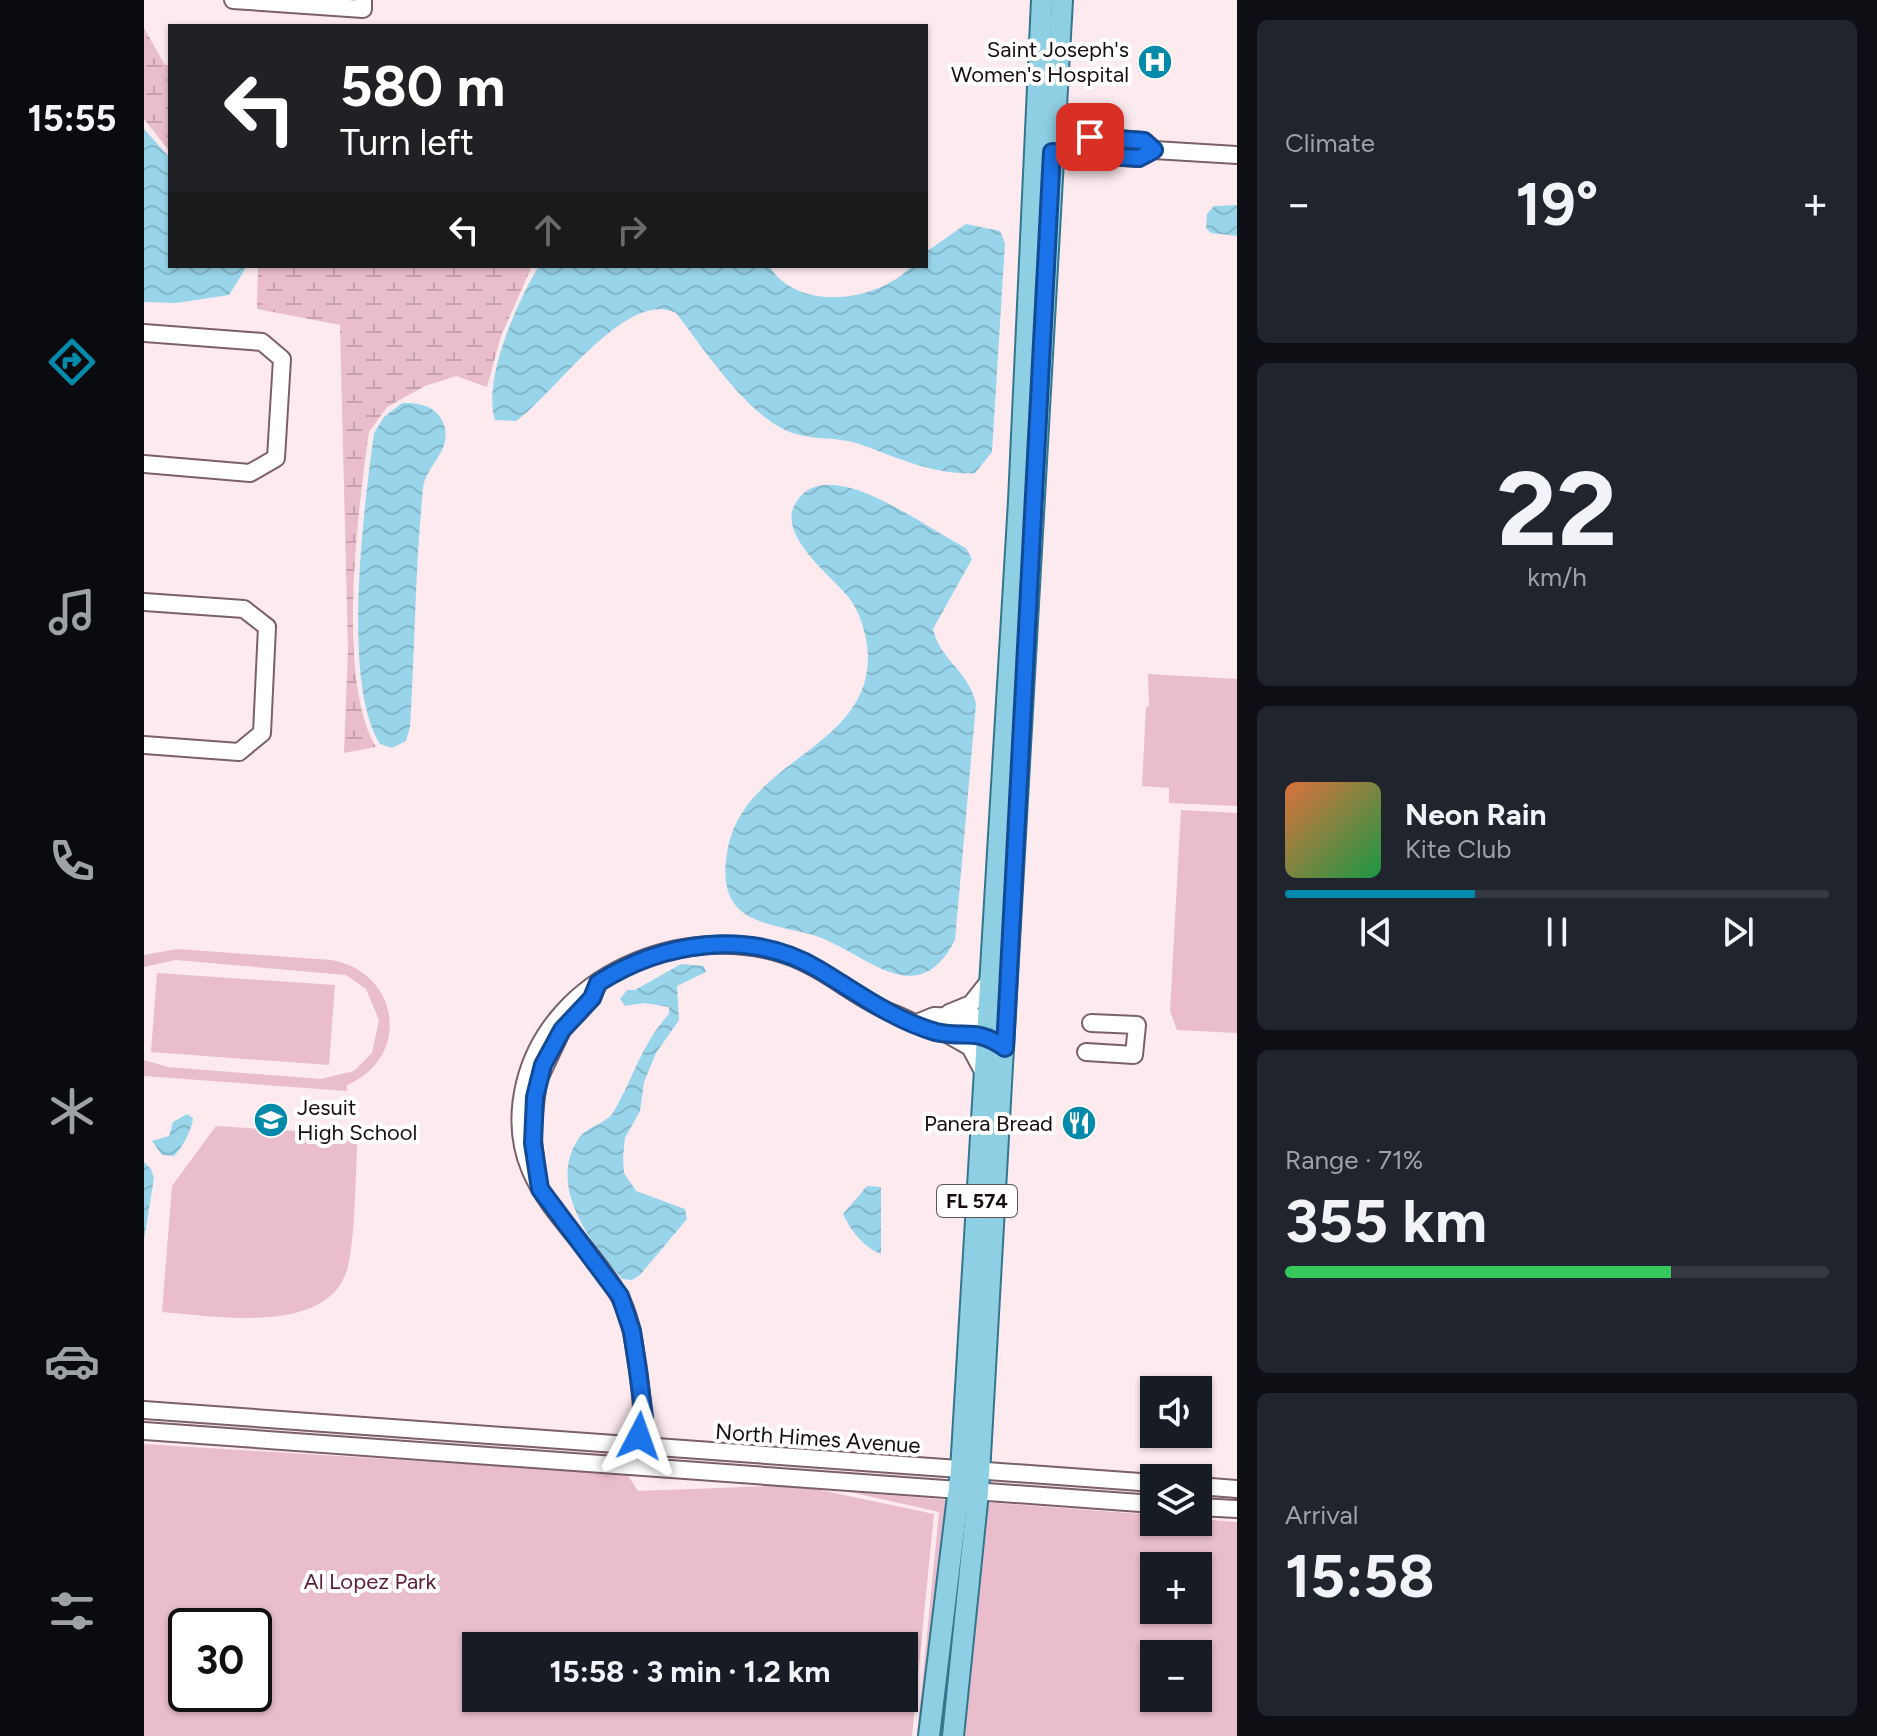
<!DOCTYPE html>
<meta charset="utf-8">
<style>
:root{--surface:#171b24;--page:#20242c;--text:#f1f3f6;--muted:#9ea1a6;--line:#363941;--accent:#0389aa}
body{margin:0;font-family:Figtree,sans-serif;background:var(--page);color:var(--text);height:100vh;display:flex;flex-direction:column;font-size:30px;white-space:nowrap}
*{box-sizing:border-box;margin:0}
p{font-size:26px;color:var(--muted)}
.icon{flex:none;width:44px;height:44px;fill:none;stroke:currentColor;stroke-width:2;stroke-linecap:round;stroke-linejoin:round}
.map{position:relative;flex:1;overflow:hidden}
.sheet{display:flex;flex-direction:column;gap:20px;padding:20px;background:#0d0f14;width:640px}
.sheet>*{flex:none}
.top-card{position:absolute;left:24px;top:24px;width:760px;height:244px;border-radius:0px;box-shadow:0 2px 6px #0004;background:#202124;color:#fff;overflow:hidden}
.fabs{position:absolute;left:996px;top:1376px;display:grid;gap:16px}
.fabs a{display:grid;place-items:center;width:72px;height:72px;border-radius:0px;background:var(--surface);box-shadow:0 2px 6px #0004;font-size:40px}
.speed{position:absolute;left:24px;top:1608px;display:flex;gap:16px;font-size:40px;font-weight:700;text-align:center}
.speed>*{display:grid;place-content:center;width:104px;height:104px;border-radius:50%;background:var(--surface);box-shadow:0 2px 6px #0004;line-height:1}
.speed .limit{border:4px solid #111;border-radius:12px;background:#fff;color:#111}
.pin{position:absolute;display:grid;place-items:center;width:68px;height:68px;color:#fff;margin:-34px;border-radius:16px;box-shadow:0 4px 12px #0006}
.me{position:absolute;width:88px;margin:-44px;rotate:4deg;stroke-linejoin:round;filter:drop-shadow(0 0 6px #0008)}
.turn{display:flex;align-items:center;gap:28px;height:168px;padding:0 40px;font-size:36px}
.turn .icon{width:104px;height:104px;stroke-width:2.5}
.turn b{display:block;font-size:56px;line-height:68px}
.lanes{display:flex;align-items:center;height:76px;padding:0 40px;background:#0003;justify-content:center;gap:40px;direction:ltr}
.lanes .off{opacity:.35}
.big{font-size:60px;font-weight:700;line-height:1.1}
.sheet .card{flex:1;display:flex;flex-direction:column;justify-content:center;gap:12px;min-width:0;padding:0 28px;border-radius:12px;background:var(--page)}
.sheet .dial{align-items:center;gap:0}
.dial b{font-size:104px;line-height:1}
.song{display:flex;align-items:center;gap:24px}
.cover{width:96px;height:96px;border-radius:12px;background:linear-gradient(135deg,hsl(20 70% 55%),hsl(140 70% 35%))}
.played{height:8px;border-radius:4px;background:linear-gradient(90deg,var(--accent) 35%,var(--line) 35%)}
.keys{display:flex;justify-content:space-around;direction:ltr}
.heat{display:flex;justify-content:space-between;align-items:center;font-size:44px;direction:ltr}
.charge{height:12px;border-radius:6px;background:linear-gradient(90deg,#34c759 71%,var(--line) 0)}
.trip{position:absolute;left:318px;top:1632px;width:456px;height:80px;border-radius:0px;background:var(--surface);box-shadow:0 2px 6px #0004;font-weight:700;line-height:80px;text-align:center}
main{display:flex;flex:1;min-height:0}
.menu{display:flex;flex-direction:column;width:144px;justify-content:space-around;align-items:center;background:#090b0e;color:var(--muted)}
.menu .icon{width:56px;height:56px}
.menu .current{color:var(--accent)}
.menu b{font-size:36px;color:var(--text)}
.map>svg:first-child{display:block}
.green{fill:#e9bdcb;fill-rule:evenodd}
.wetland{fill:url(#wetland-marsh)}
.water{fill:url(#water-waves)}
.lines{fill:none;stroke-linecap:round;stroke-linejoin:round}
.minor-casing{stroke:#7b6068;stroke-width:20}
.major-casing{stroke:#34768e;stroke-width:24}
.minor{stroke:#fff;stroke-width:16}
.major{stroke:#8fcfe3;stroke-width:20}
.route-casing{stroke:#114b97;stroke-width:20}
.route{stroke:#1a73e8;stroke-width:14}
.labels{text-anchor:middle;stroke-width:8;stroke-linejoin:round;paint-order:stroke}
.shield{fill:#fff;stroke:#5d5658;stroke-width:2}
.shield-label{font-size:20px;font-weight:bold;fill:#170d11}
.poi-label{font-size:22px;fill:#170d11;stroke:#fff;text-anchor:end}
.street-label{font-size:22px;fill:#170d11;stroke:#fff}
.park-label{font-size:22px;fill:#5d1c38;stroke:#fff}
</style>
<main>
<nav class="menu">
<b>15:55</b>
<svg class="icon current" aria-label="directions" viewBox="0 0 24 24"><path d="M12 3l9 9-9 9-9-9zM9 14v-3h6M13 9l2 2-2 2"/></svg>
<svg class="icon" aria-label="music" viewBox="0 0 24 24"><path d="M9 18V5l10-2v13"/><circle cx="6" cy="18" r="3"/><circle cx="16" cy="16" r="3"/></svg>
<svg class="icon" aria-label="phone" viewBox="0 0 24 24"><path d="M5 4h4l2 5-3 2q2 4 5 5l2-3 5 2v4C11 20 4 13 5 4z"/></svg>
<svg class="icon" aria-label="climate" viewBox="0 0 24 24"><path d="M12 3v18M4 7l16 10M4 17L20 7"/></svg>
<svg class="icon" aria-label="car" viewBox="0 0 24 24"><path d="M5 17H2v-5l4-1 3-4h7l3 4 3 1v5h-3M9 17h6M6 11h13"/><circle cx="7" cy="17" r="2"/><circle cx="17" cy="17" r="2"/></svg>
<svg class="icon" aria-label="filters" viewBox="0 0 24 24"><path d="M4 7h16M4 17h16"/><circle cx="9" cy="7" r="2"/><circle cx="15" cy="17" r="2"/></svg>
</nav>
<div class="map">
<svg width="1093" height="1736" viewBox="0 0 1093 1736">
<defs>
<pattern id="wetland-marsh" width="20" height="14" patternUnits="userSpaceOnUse" patternTransform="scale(2)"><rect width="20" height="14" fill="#e9bdcb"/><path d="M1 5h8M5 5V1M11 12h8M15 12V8" fill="none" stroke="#c7a1ad"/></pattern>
<pattern id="water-waves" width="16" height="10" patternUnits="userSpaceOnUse" patternTransform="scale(2)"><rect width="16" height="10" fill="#98d5eb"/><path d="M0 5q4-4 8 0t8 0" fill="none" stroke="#82b6c8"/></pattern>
</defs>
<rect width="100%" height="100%" fill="#fdeaef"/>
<g class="green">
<path d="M1004,674L1093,679V806L1025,803V788L998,786L1002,707L1005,706Z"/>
<path d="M1037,810L1093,813V1033L1033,1030L1026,1011Z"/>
<path d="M33,949L187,960C256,972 268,1057 203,1085V1091L0,1076V1060L24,1067L177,1079L210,1071L228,1053L235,1020L222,989L202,975L32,960L0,967V955Z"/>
<path d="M13,973L191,985L185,1065L7,1052Z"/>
<path d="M72,1126L214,1135C211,1171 212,1238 203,1270C183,1336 70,1316 18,1312L28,1186Z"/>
<path d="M0,1444L483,1474L494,1491L652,1485L790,1514L768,1736H0ZM42,1626H110V1694H42ZM332,1646H760V1698H332Z"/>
<path d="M706,1492L807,1500L779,1736H773L795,1512Z"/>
<path d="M820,1501H826L803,1736H791Z"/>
<path d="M839,1502L1010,1515V1522H1054V1519L1093,1522V1736H815ZM1010,1566H1054V1610H1010ZM1010,1654H1054V1698H1010Z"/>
</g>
<g class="wetland">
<path d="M0,28L21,65H26V152L0,119Z"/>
<path d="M114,266H388L357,336L343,387L312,376L281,386L243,407L225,432C214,509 192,681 232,747L200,753L204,649L196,325L113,309Z"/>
</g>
<g class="water">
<path d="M0,129L26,158V266H103L85,295L32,303L0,302Z"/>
<path d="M1093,205V236L1067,233L1062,228L1063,214L1070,206Z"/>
<path d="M822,224L856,231L861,243L848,452L831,473C791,476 750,456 712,443C693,437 671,440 652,434C606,421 561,350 532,313C482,288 411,394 372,421L351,420C338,380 373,302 395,266H625C655,313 733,302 768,266H782V252Z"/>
<path d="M258,403C277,402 296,407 301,428C306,454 281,466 279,489C271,568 271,648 266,727L262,741L248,748L236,744C197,681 220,508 230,433L240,417Z"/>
<path d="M679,485C722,481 783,528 822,548L828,559L789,629C796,660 825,671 832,704L811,940C773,1014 722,953 672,936C648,928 610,926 593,907C578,891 580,863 585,843C605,759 726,747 724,655C723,637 717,613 705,598C688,576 633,536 651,504C658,492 666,487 679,485Z"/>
<path d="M537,964L560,966L562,972L533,986L535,1020L512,1053L500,1082L496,1111L481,1138L479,1157L480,1173L492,1191L541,1209L543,1219L496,1275L488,1280L478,1279C448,1244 404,1189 433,1141C441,1126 462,1125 470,1111C490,1077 498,1043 525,1014V1007L500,1003L481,1006L476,999L483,990H491Z"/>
<path d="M43,1114L49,1118C48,1130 38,1148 30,1156L18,1155L8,1141L25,1136L29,1122Z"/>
<path d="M0,1162L7,1169L10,1178L0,1240Z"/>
<path d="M723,1186L737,1187V1254C719,1247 707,1231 699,1214Z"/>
</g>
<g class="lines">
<g class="minor-casing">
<g id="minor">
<path d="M89,0L219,9V0"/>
<path d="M899,134L1000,141L1010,150"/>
<path d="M900,152L995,158L1010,150L1093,155"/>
<path d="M0,333L118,342L138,359L132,458L106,473L0,464"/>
<path d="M0,602L100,609L123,627L118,733L95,752L0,745"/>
<path d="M805,1013L827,1004L846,980"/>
<path d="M773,1023L790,1016L854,1018"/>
<path d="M805,1035L826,1047L840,1073"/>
<path d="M942,1052L990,1055L993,1025L947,1023"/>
<path d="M393,1180L388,1129L394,1081L418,1030L448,998L454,983"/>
<path d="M0,1410L1010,1483"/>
<path d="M0,1431L1010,1504"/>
<path d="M492,1446C501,1417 498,1399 494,1369C490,1344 487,1315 474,1294C430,1220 357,1183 381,1083C408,974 540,921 642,955C681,968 711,998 748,1013C762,1018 778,1028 792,1032C812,1036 834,1029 851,1041"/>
<path d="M1054,1486L1093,1489"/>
<path d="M1054,1507L1093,1509"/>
</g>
</g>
<g class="major-casing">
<g id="major">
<path d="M785,1736L817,1471L875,501L898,0"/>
<path d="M809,1736L834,1492L918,0"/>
</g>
</g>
<use href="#minor" class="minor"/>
<use href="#major" class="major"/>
</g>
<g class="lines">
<g class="route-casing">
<path id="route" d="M495,1436L500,1417L494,1371L488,1331L476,1296L396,1189L389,1143L391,1097L399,1065L418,1030L448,998L454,983C518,942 605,928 674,969C711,991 749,1020 792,1032C822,1039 831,1027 861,1048L908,152L995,158L1010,150L1000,141L946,137"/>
</g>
<use href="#route" class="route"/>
</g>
<defs>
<g id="hospital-disc" transform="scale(1.8)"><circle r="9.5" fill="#0389aa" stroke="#fff"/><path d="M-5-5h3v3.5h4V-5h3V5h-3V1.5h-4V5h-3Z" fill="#fff"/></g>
<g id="school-disc" transform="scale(1.8)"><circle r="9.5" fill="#0389aa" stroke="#fff"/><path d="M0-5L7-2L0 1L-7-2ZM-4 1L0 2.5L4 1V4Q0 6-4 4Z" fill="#fff"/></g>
<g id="restaurant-disc" transform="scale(1.8)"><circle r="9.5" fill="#0389aa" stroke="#fff"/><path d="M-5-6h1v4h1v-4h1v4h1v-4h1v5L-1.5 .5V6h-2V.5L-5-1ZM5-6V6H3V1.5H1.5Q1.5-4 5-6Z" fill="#fff"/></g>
</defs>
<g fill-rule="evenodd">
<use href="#hospital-disc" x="1011" y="62"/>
<use href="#school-disc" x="127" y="1120"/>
<use href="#restaurant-disc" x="935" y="1123"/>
</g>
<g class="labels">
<rect class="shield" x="793" y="1185" width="80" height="32" rx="6"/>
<g class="shield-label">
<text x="833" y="1208">FL 574</text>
</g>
<g class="poi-label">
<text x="985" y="57">Saint Joseph's<tspan x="985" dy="25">Women's Hospital</tspan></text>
<text x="153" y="1115" text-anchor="start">Jesuit<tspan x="153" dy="25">High School</tspan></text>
<text x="909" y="1131">Panera Bread</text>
</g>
<g class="street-label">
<text transform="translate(674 1438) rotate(4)" y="8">North Himes Avenue</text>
</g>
<g class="park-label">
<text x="226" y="1589">Al Lopez Park</text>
</g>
</g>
</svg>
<div class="fabs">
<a><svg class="icon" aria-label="sound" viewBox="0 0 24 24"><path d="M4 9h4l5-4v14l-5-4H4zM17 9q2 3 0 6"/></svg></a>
<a><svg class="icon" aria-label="layers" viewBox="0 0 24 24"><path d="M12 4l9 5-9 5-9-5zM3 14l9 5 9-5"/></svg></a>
<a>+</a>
<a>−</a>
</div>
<div class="speed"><div class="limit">30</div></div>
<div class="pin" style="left:946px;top:137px;background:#d93025"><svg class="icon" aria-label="arrive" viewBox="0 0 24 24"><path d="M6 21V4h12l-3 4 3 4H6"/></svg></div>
<svg class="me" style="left:495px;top:1436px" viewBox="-20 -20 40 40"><path d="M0-17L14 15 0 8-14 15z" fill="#1a73e8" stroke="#fff" stroke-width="4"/></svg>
<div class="trip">15:58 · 3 min · 1.2 km</div>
<div class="top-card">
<div class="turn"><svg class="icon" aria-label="left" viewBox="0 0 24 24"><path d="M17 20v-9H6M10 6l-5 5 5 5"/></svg><div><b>580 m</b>Turn left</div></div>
<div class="lanes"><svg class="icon" aria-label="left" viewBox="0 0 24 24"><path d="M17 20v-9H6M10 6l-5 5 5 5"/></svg><svg class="icon off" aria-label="ahead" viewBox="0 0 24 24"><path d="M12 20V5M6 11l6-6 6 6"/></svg><svg class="icon off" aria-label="right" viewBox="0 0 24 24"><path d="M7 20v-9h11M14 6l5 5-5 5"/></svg></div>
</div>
</div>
<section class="sheet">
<div class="card"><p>Climate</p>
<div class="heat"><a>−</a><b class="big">19°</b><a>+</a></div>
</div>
<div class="card dial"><b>22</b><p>km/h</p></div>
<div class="card">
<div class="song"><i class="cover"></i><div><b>Neon Rain</b><p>Kite Club</p></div></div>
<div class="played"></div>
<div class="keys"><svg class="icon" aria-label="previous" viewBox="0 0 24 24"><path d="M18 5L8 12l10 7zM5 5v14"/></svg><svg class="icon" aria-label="pause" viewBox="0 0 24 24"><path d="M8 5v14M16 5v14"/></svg><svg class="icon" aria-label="next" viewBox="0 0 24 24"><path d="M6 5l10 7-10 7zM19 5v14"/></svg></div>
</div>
<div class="card"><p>Range · 71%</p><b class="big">355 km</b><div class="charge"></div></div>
<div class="card"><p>Arrival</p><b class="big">15:58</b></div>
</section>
</main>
